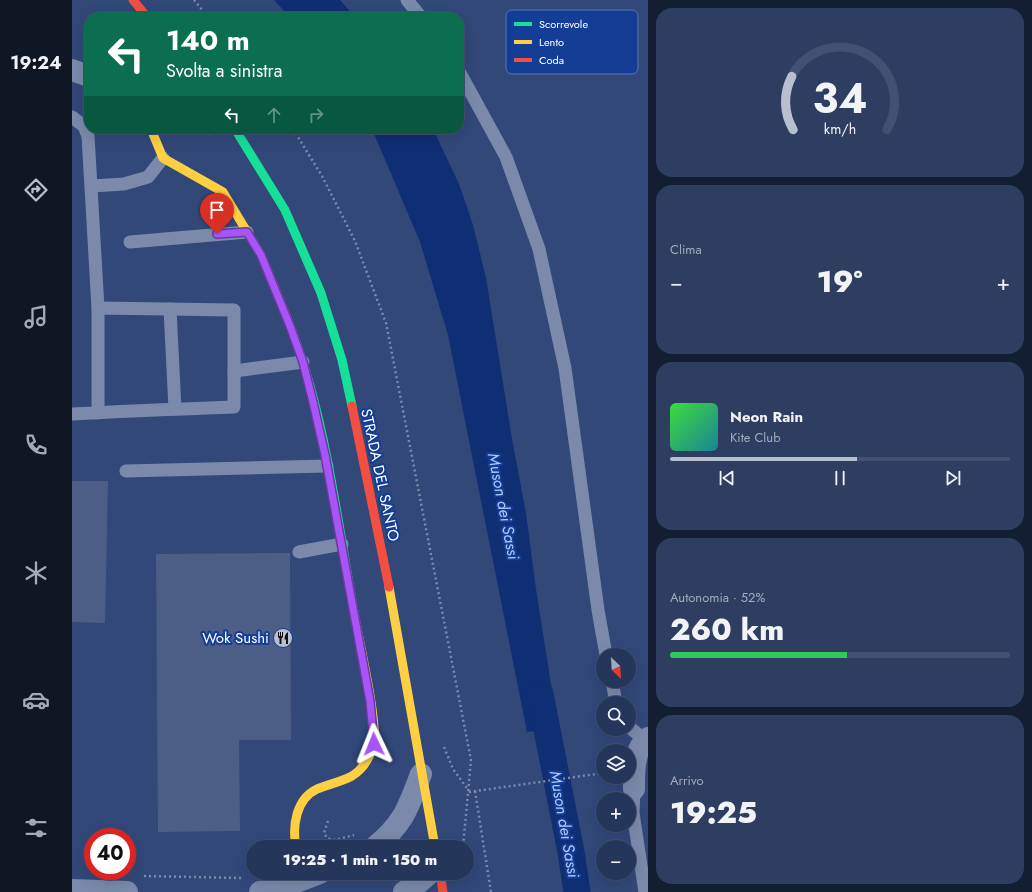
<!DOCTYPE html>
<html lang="it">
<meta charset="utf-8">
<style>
:root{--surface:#25365b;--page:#2d3e61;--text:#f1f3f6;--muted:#a3abbb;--line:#425071;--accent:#b7bfd0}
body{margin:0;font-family:Jost,sans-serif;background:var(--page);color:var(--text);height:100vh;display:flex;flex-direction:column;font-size:15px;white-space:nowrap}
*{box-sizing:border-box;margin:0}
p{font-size:13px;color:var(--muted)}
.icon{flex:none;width:22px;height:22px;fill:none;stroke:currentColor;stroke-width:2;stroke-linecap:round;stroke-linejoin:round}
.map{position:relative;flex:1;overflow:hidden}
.sheet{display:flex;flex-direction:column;gap:8px;padding:8px;background:#141e32;width:384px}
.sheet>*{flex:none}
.banner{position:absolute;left:12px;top:12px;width:380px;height:122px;border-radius:16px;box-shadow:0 4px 16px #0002,0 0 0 1px var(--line);background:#0b6e4f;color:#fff;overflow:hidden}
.needle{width:26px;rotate:155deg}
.controls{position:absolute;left:524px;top:648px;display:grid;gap:8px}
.controls a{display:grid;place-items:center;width:40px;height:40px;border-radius:50%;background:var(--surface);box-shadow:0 4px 16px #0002,0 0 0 1px var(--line);font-size:20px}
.speed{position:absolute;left:12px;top:828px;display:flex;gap:8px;font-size:20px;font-weight:700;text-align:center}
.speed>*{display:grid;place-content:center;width:52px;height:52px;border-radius:50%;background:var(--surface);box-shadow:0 4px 16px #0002,0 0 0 1px var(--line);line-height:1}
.speed .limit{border:6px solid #d22;background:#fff;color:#111}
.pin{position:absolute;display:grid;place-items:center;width:34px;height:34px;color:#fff;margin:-41px -17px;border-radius:50% 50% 50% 0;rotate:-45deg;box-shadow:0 0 4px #0007}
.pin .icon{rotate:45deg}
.me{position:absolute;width:44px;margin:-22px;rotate:358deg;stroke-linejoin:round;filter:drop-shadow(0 0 3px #0008)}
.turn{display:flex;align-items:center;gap:14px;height:84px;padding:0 16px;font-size:18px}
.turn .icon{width:52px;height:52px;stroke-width:2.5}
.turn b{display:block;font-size:28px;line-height:34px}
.lanes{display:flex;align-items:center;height:38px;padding:0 16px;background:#0003;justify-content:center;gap:20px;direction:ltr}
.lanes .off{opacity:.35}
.big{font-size:30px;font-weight:800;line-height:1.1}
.sheet .widget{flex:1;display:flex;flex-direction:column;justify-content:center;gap:6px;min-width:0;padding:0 14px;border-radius:16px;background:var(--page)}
.sheet .dial{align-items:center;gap:0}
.dial svg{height:104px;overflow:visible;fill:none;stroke:var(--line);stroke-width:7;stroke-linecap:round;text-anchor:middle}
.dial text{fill:var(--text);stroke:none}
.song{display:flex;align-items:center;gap:12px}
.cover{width:48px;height:48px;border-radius:6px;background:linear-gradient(135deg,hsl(120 70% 55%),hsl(190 70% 35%))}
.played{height:4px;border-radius:2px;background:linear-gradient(90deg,var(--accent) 55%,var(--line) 55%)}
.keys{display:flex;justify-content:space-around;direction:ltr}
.heat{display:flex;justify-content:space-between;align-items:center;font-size:22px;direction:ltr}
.charge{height:6px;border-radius:3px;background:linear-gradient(90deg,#34c759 52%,var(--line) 0)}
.trip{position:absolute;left:174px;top:840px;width:228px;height:40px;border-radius:20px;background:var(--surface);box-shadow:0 4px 16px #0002,0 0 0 1px var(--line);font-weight:800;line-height:40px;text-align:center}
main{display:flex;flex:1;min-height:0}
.menu{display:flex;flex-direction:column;width:72px;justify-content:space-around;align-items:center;background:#0f1624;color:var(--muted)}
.menu .icon{width:28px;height:28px}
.menu .current{color:var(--accent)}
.menu b{font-size:18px;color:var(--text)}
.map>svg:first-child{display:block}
.water{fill:#102e73}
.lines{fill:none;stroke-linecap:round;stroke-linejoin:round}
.canal{stroke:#102e73;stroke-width:27}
.building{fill:#4c5e86}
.path{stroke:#7b8aab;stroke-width:2.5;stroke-dasharray:2 3;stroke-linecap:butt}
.lane{stroke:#7b8aab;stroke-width:13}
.street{stroke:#7b8aab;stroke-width:22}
.fast{stroke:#16e098;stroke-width:9}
.slow{stroke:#ffcf43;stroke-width:9}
.jam{stroke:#f24e42;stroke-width:9}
.route-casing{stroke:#6d37a1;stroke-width:10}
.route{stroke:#a855f7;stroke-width:7}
.labels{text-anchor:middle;stroke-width:4;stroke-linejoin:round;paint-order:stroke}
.street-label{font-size:15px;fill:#fff;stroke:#143d96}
.poi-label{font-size:15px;fill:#fff;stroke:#143d96;text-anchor:end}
.water-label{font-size:16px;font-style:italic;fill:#b1c9f9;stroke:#143d96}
.key{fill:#143d96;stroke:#5a77b6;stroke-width:1}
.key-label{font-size:11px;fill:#fff}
</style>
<main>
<nav class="menu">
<b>19:24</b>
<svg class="icon current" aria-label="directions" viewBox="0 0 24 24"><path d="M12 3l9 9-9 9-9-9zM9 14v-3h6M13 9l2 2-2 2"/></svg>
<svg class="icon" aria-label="music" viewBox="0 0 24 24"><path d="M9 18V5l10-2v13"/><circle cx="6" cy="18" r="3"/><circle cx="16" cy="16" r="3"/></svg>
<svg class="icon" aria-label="phone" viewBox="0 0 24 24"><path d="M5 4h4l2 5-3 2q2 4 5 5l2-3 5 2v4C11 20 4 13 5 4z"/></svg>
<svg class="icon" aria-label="climate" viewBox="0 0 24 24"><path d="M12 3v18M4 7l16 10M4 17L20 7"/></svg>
<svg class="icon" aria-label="car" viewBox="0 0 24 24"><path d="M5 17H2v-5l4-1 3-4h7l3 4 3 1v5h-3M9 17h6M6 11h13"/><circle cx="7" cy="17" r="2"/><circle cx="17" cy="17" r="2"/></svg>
<svg class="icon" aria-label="filters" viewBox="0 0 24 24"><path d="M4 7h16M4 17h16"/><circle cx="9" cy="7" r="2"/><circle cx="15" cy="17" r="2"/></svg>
</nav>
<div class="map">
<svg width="576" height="892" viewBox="0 0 576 892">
<rect width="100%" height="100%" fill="#314879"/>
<g class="water">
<path d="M202,0H268L283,17H218Z"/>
<path d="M300,129H361L387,184L401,225L414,278L440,439L454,513L464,589L486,729L455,732L376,335L348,242Z"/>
</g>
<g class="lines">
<path class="canal" d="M468,694L499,852L505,892"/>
</g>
<g class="building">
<path d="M0,481H36L33,623L0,622Z"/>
<path d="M218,553L219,740H167L168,831L86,832L84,554Z"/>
</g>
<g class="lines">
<g class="path">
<path d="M122,0L136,17"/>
<path d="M134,129L138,135"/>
<path d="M221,129L250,176L283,241L314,323L399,760L391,847"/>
<path d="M372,747L381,769L397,791"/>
<path d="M403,791L419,892"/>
<path d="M397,792L531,773"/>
<path d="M256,821L252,833L255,838L263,840L282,835"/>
<path d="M72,876L169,878"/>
</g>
<g class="lane">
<path d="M335,0L349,17"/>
<path d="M387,71L434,157L467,249L493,368L526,610L534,655"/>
<path d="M0,117L12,126L16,136L26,308"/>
<path d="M20,186L52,184L76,177L91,158"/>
<path d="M58,242L175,232"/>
<path d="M98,309L103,409"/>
<path d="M162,371L231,362"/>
<path d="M0,414C54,411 108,409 162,407V310L26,308V413"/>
<path d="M54,471L255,466"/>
<path d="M227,552L270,544"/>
<path d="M540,681L544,703"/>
<path d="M557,727L573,740"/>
<path d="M562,789L561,813L573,892"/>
</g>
<g class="street">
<path d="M0,70L17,76"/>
<path d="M562,789C562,773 561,749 576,738"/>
<path d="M303,847C332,823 336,808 349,774"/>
<path d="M0,890L55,892"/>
<path d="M188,892L203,890L248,873"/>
<path d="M332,892L343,886L358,873"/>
</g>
<g class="fast">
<path d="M163,129L213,210L249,293L270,360L280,406"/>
<path d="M215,318C253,411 264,514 282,612"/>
</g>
<g class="slow">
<path d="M79,129L91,158L151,192L189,255L215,318"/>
<path d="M317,587L363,847"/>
<path d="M224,847C220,826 224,799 245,789C257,784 269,782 280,776C290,770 297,759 301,747C308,728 286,638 282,612"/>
</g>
<g class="jam">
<path d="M61,0L75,17"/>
<path d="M280,406L317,587"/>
<path d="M368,873L371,892"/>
</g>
</g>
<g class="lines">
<g class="route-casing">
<path id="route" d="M145,234L175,232L189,255L218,326L231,362L241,402L253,455L298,701L302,744"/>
</g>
<use href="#route" class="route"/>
</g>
<defs>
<g id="restaurant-disc" transform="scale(1)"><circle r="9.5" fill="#b7bfd0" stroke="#143d96"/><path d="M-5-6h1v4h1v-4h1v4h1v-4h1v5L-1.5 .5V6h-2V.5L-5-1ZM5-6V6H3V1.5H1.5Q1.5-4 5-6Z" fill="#111"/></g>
</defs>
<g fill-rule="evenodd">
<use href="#restaurant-disc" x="211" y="638"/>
</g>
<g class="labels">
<g class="street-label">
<text transform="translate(308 475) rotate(78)" y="5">STRADA DEL SANTO</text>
</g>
<g class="poi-label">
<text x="197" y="643">Wok Sushi</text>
</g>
<g class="water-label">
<text transform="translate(432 506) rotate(79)" y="6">Muson dei Sassi</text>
<text transform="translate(493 824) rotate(80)" y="6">Muson dei Sassi</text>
</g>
</g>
<rect x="434" y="10" width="132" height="64" rx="6" class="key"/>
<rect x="442" y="22" width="18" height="4" fill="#16e098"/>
<rect x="442" y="40" width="18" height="4" fill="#ffcf43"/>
<rect x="442" y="58" width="18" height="4" fill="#f24e42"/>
<g class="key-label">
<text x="467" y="28">Scorrevole</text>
<text x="467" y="46">Lento</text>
<text x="467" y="64">Coda</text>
</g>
</svg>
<div class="controls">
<a><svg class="needle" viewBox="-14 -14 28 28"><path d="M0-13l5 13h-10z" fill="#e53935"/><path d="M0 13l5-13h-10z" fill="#a3abbb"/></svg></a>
<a><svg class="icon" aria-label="search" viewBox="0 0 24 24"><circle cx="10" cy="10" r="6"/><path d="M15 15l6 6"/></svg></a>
<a><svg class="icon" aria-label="layers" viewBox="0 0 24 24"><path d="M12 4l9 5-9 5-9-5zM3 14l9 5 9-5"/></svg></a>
<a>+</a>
<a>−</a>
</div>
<div class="speed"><div class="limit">40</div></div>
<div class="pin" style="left:145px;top:234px;background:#d93025"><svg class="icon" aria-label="arrive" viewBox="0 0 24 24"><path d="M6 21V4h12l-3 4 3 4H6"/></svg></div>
<svg class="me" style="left:302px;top:744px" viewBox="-20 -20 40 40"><path d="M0-17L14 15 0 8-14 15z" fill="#a855f7" stroke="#fff" stroke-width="4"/></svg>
<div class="trip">19:25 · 1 min · 150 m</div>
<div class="banner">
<div class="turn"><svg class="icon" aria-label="left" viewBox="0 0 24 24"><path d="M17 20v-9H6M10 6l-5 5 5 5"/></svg><div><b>140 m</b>Svolta a sinistra</div></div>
<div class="lanes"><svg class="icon" aria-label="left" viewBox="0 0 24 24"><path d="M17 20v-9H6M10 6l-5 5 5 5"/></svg><svg class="icon off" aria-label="ahead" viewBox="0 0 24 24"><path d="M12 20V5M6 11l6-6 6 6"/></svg><svg class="icon off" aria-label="right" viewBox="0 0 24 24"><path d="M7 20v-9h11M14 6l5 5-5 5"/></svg></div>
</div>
</div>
<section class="sheet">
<div class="widget dial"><svg viewBox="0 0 100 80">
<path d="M14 69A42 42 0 1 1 86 69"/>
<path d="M14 69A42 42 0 0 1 13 28" stroke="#b7bfd0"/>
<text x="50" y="56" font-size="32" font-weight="700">34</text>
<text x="50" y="72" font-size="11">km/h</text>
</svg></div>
<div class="widget"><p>Clima</p>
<div class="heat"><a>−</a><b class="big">19°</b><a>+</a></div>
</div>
<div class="widget">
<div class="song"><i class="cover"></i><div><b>Neon Rain</b><p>Kite Club</p></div></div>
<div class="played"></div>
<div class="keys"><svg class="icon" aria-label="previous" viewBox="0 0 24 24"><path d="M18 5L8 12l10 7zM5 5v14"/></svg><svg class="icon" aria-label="pause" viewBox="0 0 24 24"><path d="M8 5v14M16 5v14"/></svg><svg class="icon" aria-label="next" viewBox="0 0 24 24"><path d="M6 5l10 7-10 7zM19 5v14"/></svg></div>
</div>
<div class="widget"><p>Autonomia · 52%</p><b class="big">260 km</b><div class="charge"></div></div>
<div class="widget"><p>Arrivo</p><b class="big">19:25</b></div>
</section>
</main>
